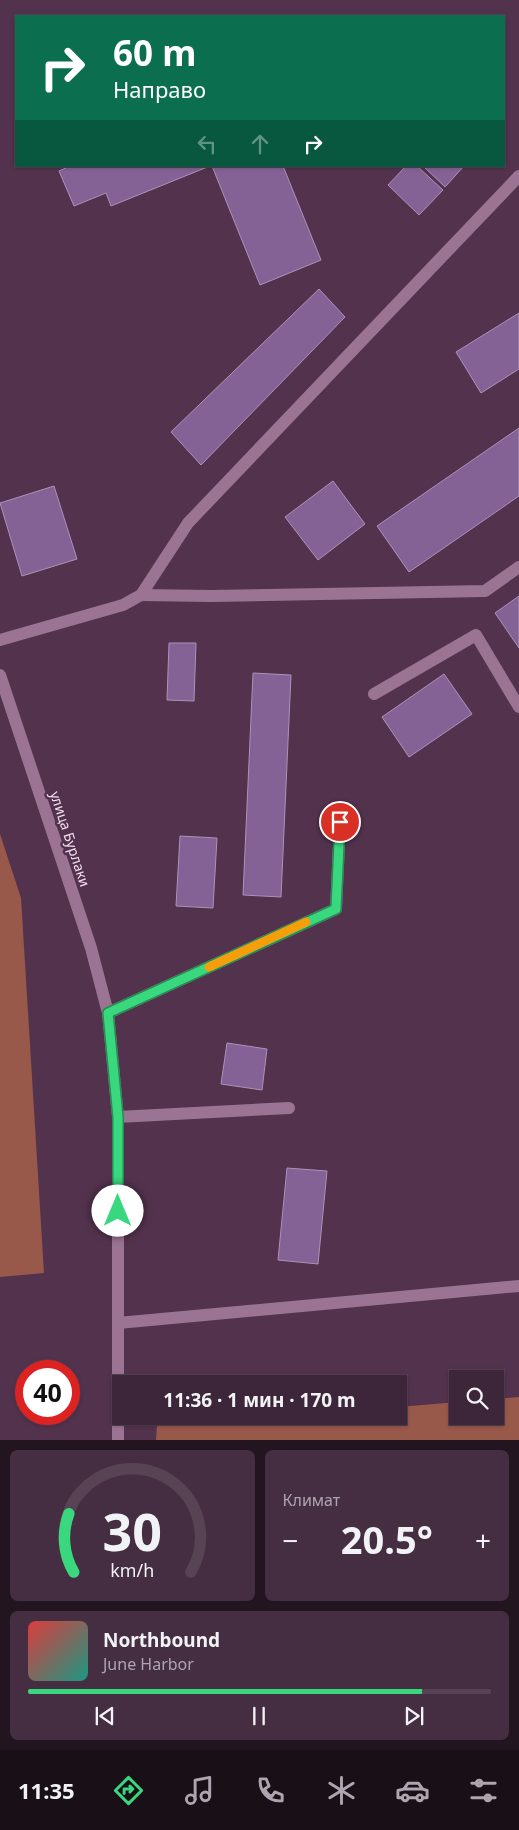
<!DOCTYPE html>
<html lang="ru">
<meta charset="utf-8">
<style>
:root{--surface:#3e263a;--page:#452e42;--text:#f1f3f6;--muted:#ada5af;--line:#574354;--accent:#39d87f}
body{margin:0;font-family:"Noto Sans",sans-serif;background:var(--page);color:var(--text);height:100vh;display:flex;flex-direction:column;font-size:19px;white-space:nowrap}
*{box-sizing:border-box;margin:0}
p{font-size:16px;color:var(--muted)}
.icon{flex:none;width:28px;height:28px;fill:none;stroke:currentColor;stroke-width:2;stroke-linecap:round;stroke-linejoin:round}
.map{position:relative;height:1440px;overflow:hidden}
.panel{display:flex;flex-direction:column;gap:10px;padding:10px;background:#221520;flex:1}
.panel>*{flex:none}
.banner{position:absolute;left:15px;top:15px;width:490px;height:152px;border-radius:0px;box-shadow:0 1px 4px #0004,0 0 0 1px var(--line);background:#0b6e4f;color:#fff;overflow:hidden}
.controls{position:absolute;left:449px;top:1370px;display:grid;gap:10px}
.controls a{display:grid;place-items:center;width:55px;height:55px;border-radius:0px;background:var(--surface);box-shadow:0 1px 4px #0004,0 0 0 1px var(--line);font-size:25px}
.speed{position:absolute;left:15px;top:1360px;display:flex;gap:10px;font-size:25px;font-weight:700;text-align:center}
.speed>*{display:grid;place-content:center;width:65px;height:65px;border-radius:50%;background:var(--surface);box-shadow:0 1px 4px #0004,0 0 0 1px var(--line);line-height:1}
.speed .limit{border:8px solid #d22;background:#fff;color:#111}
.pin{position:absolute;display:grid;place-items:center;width:42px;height:42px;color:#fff;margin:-21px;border:2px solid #fff;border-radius:50%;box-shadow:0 1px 5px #0007}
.me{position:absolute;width:55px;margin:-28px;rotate:0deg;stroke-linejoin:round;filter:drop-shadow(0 0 4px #0008)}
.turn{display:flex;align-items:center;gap:18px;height:105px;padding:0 15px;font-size:22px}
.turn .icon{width:65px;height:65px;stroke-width:2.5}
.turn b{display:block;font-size:35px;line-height:42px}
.lanes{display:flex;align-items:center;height:48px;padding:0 15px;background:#0003;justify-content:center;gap:25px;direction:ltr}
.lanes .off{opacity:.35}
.big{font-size:38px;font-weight:700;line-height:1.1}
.panel .tile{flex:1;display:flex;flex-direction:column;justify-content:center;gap:8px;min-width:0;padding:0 18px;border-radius:8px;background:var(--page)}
.panel .dial{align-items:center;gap:0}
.dial svg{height:130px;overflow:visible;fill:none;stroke:var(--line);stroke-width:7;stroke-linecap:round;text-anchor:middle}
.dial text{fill:var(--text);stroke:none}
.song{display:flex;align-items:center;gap:15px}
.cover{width:60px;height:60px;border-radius:8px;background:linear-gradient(135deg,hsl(0 70% 55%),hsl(170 70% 35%))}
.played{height:5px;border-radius:2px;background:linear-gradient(90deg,var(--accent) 85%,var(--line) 85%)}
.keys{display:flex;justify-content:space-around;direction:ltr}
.heat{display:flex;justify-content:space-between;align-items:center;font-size:28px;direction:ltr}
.panel .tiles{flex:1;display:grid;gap:10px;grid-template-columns:1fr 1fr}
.tile:last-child{grid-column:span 2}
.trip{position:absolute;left:112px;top:1375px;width:295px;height:50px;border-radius:0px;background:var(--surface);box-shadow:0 1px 4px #0004,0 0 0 1px var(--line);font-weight:700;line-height:50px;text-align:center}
.tabs{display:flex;height:80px;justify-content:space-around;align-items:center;background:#190f17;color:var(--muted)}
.tabs .icon{width:35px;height:35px}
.tabs .on{color:var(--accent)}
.tabs b{font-size:22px;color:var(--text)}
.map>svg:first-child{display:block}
.forest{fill:#98594b}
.building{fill:#846295;stroke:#ac92b9}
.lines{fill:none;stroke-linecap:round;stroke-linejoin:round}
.minor{stroke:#9c7493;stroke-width:12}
.route-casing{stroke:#258c53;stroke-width:12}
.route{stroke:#39d87f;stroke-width:9}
.slow{stroke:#f59e0b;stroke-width:9}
.labels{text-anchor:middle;stroke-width:5;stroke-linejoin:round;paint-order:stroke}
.street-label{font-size:14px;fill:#f3deef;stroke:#53324d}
</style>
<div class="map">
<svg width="519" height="1440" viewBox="0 0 519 1440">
<rect width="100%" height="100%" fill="#53324d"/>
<g class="forest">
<path d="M0,834L21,898L44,1273L0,1277Z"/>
<path d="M519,1397V1440H156L157,1426L279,1416H399V1407L457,1402L458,1416H495V1399Z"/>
</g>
<g class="building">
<path d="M70,166H210L111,206L106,193L74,206L59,171Z"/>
<path d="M212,166H283L321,260L260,285Z"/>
<path d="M406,166H417L443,190L419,215L388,185Z"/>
<path d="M423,166H464L445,187Z"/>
<path d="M319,289L345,317L201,465L171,432Z"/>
<path d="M519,313V369L481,393L456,352Z"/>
<path d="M519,428V496L409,572L377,526Z"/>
<path d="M333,481L365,524L318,560L285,517Z"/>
<path d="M54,486L77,559L22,576L0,503Z"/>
<path d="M519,596V648L495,613Z"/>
<path d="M169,643H196L194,701L167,700Z"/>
<path d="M253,673L291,675L281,897L243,895Z"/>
<path d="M444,674L472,714L409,757L382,717Z"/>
<path d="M180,836L217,838L213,908L176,906Z"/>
<path d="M227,1043L267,1049L262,1090L221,1084Z"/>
<path d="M287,1168L327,1171L318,1264L278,1260Z"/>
</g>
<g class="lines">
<g class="minor">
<path d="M141,595L211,596L485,591L519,567"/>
<path d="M0,640L123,605L141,595L188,523L519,176"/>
<path d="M0,675L91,948L108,1013L118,1117V1440"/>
<path d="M374,694L476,635L519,707"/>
<path d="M108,1013L336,909L340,822"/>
<path d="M118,1117L289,1108"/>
<path d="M118,1323L519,1286"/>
</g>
</g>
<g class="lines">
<g class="route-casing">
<path id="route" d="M118,1211V1117L108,1013L336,909L340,822"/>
</g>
<use href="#route" class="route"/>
<path class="slow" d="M209,967L306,922"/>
</g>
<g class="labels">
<g class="street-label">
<text transform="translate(70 839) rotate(72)" y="5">улица Бурлаки</text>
</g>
</g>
</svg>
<div class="controls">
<a><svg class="icon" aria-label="search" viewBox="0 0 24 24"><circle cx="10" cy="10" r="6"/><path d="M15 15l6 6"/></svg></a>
</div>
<div class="speed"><div class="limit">40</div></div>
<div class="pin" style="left:340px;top:822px;background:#d93025"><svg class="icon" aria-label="arrive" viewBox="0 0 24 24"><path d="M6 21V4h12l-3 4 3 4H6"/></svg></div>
<svg class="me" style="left:118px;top:1211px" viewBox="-20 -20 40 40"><circle r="19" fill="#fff"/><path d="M0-13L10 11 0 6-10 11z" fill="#39d87f"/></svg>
<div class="trip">11:36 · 1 мин · 170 m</div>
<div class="banner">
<div class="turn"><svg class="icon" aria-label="right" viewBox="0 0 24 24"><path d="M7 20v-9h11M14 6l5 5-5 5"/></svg><div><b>60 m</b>Направо</div></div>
<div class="lanes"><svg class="icon off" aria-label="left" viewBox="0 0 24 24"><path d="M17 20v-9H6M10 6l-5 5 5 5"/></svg><svg class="icon off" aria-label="ahead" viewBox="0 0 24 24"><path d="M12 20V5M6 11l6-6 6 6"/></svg><svg class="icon" aria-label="right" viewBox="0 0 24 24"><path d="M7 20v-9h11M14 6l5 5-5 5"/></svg></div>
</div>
</div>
<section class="panel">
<div class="tiles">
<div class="tile dial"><svg viewBox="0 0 100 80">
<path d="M14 69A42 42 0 1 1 86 69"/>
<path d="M14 69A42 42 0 0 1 11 33" stroke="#39d87f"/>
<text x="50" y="56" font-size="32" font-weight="700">30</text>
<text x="50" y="72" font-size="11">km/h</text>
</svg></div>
<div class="tile"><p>Климат</p>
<div class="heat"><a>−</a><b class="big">20.5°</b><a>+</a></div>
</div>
<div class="tile">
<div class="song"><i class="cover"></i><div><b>Northbound</b><p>June Harbor</p></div></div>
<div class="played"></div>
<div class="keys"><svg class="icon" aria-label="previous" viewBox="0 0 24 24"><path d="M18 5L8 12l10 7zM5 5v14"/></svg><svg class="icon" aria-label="pause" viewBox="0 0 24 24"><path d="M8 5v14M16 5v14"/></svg><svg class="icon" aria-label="next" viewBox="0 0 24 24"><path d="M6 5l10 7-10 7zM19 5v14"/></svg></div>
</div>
</div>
</section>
<nav class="tabs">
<b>11:35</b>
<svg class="icon on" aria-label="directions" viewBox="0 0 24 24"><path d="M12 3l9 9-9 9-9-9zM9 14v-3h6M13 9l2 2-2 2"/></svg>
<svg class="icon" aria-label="music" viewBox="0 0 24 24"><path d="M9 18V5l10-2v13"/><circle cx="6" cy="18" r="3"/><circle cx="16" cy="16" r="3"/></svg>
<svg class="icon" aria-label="phone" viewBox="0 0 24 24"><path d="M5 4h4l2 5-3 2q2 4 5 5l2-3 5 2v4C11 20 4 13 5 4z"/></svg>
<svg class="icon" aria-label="climate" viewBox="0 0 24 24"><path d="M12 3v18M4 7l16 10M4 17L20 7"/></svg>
<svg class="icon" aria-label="car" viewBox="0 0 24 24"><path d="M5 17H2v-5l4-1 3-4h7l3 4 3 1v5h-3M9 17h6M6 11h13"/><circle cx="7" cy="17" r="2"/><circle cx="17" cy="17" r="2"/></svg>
<svg class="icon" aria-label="filters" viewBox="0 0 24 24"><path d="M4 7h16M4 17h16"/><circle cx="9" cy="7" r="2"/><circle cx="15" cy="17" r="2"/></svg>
</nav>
